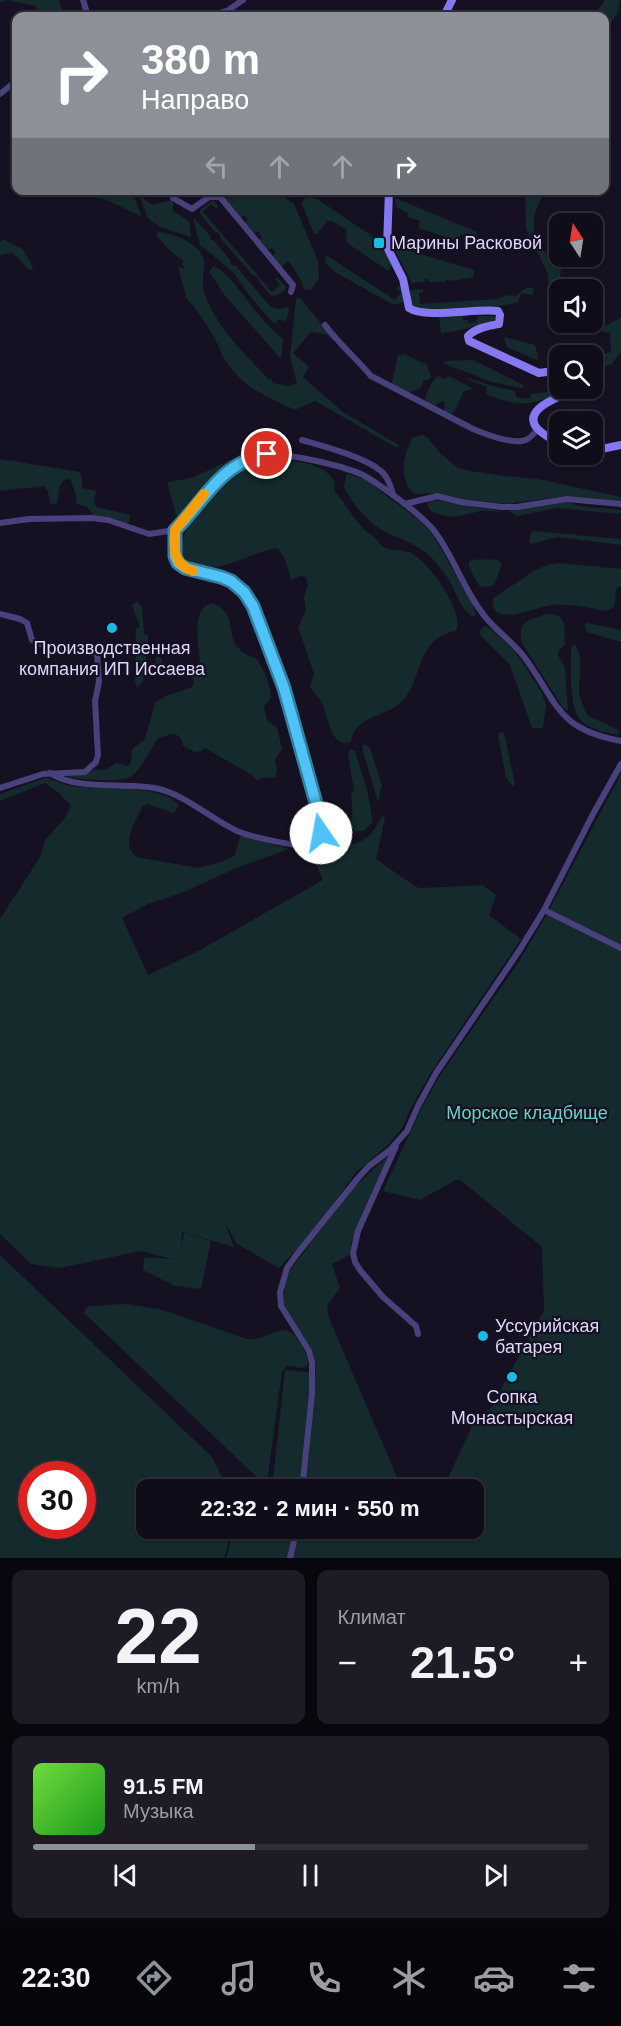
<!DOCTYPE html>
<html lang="ru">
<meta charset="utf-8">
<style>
:root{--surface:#100d1a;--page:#1e1b27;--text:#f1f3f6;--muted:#9c9ca2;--line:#302d39;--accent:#8c9099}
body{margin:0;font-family:Helvetica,sans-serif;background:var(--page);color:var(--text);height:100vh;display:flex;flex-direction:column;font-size:22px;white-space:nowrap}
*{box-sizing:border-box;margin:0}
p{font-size:20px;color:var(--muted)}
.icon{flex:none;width:33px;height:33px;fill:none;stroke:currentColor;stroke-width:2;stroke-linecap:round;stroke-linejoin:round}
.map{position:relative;height:1558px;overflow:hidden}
.sheet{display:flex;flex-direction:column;gap:12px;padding:12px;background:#09070e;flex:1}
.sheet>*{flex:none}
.banner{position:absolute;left:12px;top:12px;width:597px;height:183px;border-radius:12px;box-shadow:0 2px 4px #0004,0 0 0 2px var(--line);background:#8c9099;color:#fff;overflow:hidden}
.needle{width:39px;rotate:348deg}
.tools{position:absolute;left:549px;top:213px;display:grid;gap:12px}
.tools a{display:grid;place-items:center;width:54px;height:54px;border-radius:12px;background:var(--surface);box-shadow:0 2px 4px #0004,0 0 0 2px var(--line);font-size:30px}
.speed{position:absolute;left:18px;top:1461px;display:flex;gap:12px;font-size:30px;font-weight:700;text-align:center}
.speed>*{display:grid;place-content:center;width:78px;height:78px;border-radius:50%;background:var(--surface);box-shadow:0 2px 4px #0004,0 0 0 2px var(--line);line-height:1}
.speed .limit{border:9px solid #d22;background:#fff;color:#111}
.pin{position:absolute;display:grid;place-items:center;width:51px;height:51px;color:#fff;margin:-26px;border:3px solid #fff;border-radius:50%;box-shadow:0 2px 6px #0007}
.me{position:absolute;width:66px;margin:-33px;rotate:348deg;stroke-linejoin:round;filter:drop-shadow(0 0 4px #0008)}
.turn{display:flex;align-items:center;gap:21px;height:126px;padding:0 30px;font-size:27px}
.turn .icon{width:78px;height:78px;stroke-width:2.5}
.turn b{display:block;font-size:42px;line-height:51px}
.lanes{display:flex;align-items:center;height:57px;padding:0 30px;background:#0003;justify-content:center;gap:30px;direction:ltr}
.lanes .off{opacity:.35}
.big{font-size:45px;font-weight:700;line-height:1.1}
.sheet .card{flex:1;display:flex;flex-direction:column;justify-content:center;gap:9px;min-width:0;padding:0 21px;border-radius:12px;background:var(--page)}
.sheet .dial{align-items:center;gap:0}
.dial b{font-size:78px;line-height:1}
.song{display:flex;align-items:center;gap:18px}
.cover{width:72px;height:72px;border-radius:9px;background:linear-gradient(135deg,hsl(100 70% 55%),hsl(120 70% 35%))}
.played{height:6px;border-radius:3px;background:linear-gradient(90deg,var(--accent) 40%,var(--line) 40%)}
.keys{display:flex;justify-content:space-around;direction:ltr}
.heat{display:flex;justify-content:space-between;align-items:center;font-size:33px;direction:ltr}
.sheet .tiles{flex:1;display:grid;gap:12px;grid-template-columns:1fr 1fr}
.card:last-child{grid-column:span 2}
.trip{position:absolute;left:136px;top:1479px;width:348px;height:60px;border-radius:12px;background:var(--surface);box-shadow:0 2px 4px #0004,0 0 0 2px var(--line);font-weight:700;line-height:60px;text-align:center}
.tabs{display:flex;height:96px;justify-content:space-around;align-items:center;background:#06050a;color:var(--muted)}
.tabs .icon{width:42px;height:42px}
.tabs .on{color:var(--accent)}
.tabs b{font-size:27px;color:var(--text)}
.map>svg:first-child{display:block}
.green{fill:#142a2c;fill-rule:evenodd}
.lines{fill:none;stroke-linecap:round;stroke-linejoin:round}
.street{stroke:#49417c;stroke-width:6}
.secondary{stroke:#8678f0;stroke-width:8}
.route-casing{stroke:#337fa1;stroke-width:15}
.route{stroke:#4fc3f7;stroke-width:10}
.slow{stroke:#f59e0b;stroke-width:10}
.poi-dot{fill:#1abce3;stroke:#151122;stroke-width:2}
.labels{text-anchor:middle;stroke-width:4.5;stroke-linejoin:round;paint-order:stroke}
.poi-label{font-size:18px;fill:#ded7fa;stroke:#151122;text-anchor:start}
.park-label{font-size:18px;fill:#6bd2c2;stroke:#151122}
</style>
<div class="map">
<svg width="621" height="1558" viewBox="0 0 621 1558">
<rect width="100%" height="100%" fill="#151122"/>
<g class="green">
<path d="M0,0H59L64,16H32L30,13L37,9L35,6L7,0L0,3Z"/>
<path d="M605,0H620L618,12L605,33L604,16H594Z"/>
<path d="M268,190L270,192L275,191L294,204L318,261L319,279L311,290L304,289L302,282L289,261L281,267L272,256L276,253L272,248L268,250L259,240L262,237L258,231L254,234L245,223L248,220L244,215L241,218L216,191Z"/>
<path d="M82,191H132L142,217L107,200L94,197Z"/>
<path d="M137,191H140L146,201L155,206V204L173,200V211L189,221L191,237L160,227L148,218Z"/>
<path d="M525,191H545C524,229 534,242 561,270C561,277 556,289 549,290L548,274L526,229Z"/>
<path d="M309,196L317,199L375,238L380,248L388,256L392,265L389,270H387L347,243L346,229L332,221H327L317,234H314L302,204L303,199Z"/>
<path d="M395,198L477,232L476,243L473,246L469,245L470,240L461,234L458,241L418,228L420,221L407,217L408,213L396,207Z"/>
<path d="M213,200L218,206L216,210L211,204L203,212L272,292L280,285L275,279L277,277L286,287C284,293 276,297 270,295L258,280V278L252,274L220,238L221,236L217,232H215L200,214V210Z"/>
<path d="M193,217L211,237L210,239L214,241L231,261L230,263L233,266L235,265L271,307L278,309L289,307L287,320L283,321L279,319L276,323H273L249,295L232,271L200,245Z"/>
<path d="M158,232C172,234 194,240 202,255C208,266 200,279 204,291C216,328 242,350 268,379H272L273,383L288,386L297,384L290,357L296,298L301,299L334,340L333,341L326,334L311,332L293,353L309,367L303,377L343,412L399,445L397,448L317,402L315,401L295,410C266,396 243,388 225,360C220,353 219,345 215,339C209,328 194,305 186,298C185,287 179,277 179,266L184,269L185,267L182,265L184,260C173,256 164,244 156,235Z"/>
<path d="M2,239L23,249L33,267L32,269L29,270L13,253L0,255V243Z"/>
<path d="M397,247L474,270L473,278L449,281L446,279L445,282H429L428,279H425L424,282L412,283L394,249Z"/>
<path d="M326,255L395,300L401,292L396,289L398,286L402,288L403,303L392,304L335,272L325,262Z"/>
<path d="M213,266C228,270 247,302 259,315C266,324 275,331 283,339L281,359L226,297L209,272Z"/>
<path d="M529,287L534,289L533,295L521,293L518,302C486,311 452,309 418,308L413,306L410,292L411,290L423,289V292L419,293L420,304L497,299L507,295L516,296L521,291Z"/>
<path d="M593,310L606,326L621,317V351L612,364L601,367L593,366V357L611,352L610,333L601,331L593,315Z"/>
<path d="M463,316V320H468V323L477,322V316H494L496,318L495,321C476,325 460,332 441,333L439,317Z"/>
<path d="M505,337L535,345L539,359L536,360L507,347L504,339Z"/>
<path d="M404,354L427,365L431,377L428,380H423L422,387L409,393L392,385V383L398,355Z"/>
<path d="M473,360L523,385L524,387L521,388L492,382L443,363L445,361Z"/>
<path d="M449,376L474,389L464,391L454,412L451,414L444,411L445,403L442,401L435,406L425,401C426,392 431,382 438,376L445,379Z"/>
<path d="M469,378L492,386L515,391L516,397L523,399L530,398L531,394L571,389C539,403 520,410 486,394L487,387L467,379Z"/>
<path d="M422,435L428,438L440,453L457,467L464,470L505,476L538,479L621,497V501L567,496L507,504L463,499L438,493L414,494C398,478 403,455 413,437Z"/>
<path d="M243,454L221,471L181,515H176L167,482L192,478Z"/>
<path d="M0,459L80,472L82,480V488L96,491L94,503L97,507L130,515L129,522L127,523L108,517L93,515L87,507L77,504L75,491L70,479C58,479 59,493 57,503L55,504H50L48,491L44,486L0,491Z"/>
<path d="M268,459C289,460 324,461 335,482L334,490C344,501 351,516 362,527C366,532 372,534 376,539C383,545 375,540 382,546C392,553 403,548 413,554C429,563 466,613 456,631C413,639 424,684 399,704C383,717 354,717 351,742C329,749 329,714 321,701C317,696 313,692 310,686L314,674L298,627L306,610L304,597L308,585L306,577L300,576L291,580C288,569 286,556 277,548C248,552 202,587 180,552C182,516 232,465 268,459Z"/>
<path d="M348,474L364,479L371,484L420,521L433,535L473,605L476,614L474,617C462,612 456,592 449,580C444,572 438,565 432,558C418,544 401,540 384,531C366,521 354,506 344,487L346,475Z"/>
<path d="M430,500H435L506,512C499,512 489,510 481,511C462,515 448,522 429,509L427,503Z"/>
<path d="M569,502L578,506L621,510V514L558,508L517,516L510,512L511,510Z"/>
<path d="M533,531L621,539V545L557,537L531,544L529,541L530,535Z"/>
<path d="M483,559L498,560L502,563C501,567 495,585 492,586L480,587L469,568V562L472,560Z"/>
<path d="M559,563L621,569V587H618C612,597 621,606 606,611C589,608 571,604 553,605C539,605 490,631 493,599L496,596C517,584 535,565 559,563Z"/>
<path d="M138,601L142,608L144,634L148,636V640L143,682L137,687L135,682L136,629L140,627L132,605Z"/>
<path d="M212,603C239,612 224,636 241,651C245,655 253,657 258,660C264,672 271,684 271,698L264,706L267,720L277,728L282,749L275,760L277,771L275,778L266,777L256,780L252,775L205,748L197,753L183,746L181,739L177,735L172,734L158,738C150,750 142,770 130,777C120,782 80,780 68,777L69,774H86L96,769L105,770L116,763L128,766L131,761L132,749L144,740L146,735L155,703L166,696L192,687L194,683L193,678L187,676L155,675L156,657H160C162,660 163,664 165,666C174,675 193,671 200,662C199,646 190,608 212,603Z"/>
<path d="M547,614C568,613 564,628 565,644L559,650L558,655L565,668L568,710L564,709L522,643C517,620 529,620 547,614Z"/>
<path d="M587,623L621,630V642L587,632L584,625Z"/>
<path d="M484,626L488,627L514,650L541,691L546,705L543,728H532L510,665L480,635V631Z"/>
<path d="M575,644C584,657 579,677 579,692C580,700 584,708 587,715L618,730L619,733L617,735C604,732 587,729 579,718C569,704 571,664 571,647Z"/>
<path d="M500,732L504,733L515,784L513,786L511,785L506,778L498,735Z"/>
<path d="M364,744L370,748L382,785L378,802L362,748Z"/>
<path d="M350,749L355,751L368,794L372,818V822L363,831H347L346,829V826C356,819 352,807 351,795L354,791L348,754Z"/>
<path d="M621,774V1558H226L230,1544V1529L474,1528V1490L272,1489L285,1370L316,1373L315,1363L284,1305L283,1298L285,1284L290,1270L353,1188L389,1155L352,1241L349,1255L332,1264L340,1288L327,1306L329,1318L397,1477L427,1481L447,1480L473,1424L490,1409L544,1310L542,1247L460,1180H456L420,1200L383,1191L422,1107L441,1074L520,960L547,914Z"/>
<path d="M45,778C54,779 63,785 73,786C101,790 159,783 179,805L173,813L148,804L142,807C135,822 120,845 137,857L198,868L224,861L234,856L241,835L289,849L234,869L184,892L148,904L122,918L148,975L200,950L323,880L310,851C329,842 351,851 369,836C375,830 378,822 383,816L385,818L376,859L416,887L421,888L483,885L496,895L489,915L521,939L430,1074L412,1106L402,1128L387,1146L356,1172L313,1232L279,1268L237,1244L225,1223L234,1247L182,1232L181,1248L184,1233L211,1241L201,1289L175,1286L143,1270L144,1257L173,1259L141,1251L60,1268L31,1264L0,1234V919L40,857L46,839L65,818L71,806L58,792L45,783L0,801V794Z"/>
<path d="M0,1255L212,1457L221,1475L225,1489L147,1490V1528L228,1529V1544L224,1558H0ZM82,1474V1526H32V1474Z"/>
<path d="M126,1304L163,1310L247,1339C270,1342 284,1316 299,1342C304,1349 308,1356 308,1364L304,1368L287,1366L282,1371L267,1482L263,1483L84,1313L86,1308L91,1306Z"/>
</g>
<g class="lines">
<g class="street">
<path d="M83,0L88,16"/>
<path d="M210,16L227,11L243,0"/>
<path d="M0,94L16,81"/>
<path d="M171,190L173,198L192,209L209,197H220L293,285L291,292"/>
<path d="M325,325C339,344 357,359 371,376L473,429C485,434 509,443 522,441C528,441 534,434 538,429"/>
<path d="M302,440C323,446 365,457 381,471C388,477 391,486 393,495"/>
<path d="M621,504L567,499L517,507H502L461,502L437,496L405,504C416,513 427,521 435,532C455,559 465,593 487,619C499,633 514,643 525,658C559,705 557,729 621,741"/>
<path d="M0,523L29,519L92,518L108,520L149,534L175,530"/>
<path d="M0,614L20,619L27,623L32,640L37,643L76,651L97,653L99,682L95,701L98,755L96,762L85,772L43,774L0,788"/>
<path d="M50,773C77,791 123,782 155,788C185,794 209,818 237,831C256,839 280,842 301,846C316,844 323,837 321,821C312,795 307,768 300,741C291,708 280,677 268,645C262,630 257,612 249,598C229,568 183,578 176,558C173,549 174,539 175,530C192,513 204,490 223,475C235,466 250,457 264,455C285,452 344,466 363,475C378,483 391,494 405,504"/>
<path d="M544,910L621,948"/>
<path d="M396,1146L358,1231L353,1253L355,1262L360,1270L383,1297L416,1326L418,1334"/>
<path d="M302,1490L312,1394V1363L309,1351L281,1306L280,1292L287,1268L297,1254L358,1178L369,1166L390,1150L407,1131L418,1106L436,1073L519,951L544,910L593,814L621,764"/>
<path d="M290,1558L297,1528"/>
</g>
<g class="secondary">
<path d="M444,16L452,0"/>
<path d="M389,190L387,247L403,279L409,308C425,319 476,308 498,311L500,315L499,324C488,326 476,328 468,336L469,341L539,373L560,370"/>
<path d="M560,444C552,439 541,434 536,427C522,407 567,394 579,388"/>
<path d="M592,451L621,445"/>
</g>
</g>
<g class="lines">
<g class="route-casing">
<path id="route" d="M267,454C220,463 205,500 175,530V556L178,563L185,568L221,577L231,581L244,592L253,606L284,688L321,821V833"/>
</g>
<use href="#route" class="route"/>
<path class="slow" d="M193,571C172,564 174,548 175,530L204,494"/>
</g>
<g class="poi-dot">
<rect x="373" y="237" width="12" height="12" rx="3"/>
<circle cx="112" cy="628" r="6"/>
<circle cx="483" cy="1336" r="6"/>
<circle cx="512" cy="1377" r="6"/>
</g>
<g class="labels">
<g class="poi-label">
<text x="391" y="249">Марины Расковой</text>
<text x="112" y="654" text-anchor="middle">Производственная<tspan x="112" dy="21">компания ИП Иссаева</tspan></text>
<text x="495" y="1332">Уссурийская<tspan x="495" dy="21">батарея</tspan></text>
<text x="512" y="1403" text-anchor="middle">Сопка<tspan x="512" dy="21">Монастырская</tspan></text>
</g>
<g class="park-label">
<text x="527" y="1119">Морское кладбище</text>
</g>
</g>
</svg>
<div class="tools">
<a><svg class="needle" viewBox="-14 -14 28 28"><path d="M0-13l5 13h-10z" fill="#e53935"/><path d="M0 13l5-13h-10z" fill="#9c9ca2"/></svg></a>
<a><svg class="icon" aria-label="sound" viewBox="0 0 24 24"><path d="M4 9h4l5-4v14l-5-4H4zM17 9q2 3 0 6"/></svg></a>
<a><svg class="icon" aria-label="search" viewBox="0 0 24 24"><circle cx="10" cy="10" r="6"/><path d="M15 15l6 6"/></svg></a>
<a><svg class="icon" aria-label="layers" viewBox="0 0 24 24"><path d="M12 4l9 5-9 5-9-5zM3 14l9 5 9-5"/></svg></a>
</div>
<div class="speed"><div class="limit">30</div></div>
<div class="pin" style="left:267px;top:454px;background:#d93025"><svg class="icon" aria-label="arrive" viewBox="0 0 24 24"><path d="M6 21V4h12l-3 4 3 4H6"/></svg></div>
<svg class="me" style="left:321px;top:833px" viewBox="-20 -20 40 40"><circle r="19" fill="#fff"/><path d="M0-13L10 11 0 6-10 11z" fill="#4fc3f7"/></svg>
<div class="trip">22:32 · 2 мин · 550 m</div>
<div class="banner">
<div class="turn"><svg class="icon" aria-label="right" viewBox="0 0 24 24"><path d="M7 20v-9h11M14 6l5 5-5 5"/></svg><div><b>380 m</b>Направо</div></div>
<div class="lanes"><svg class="icon off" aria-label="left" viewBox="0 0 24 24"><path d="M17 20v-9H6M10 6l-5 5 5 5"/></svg><svg class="icon off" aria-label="ahead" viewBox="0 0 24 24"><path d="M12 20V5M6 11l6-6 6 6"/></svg><svg class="icon off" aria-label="ahead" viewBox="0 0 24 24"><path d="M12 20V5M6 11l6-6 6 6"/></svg><svg class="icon" aria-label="right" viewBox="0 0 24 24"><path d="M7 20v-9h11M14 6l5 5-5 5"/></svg></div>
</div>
</div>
<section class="sheet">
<div class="tiles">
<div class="card dial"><b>22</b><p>km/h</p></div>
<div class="card"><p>Климат</p>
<div class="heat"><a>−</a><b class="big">21.5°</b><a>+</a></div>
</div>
<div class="card">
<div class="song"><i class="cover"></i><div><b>91.5 FM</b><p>Музыка</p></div></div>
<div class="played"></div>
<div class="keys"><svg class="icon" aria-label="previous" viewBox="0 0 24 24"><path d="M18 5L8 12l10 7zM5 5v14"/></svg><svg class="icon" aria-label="pause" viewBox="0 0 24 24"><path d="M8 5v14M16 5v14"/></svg><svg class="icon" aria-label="next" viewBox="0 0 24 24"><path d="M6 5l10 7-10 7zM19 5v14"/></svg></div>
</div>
</div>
</section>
<nav class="tabs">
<b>22:30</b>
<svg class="icon on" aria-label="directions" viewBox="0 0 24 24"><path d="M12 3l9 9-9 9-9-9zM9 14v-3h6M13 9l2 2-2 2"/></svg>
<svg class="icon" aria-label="music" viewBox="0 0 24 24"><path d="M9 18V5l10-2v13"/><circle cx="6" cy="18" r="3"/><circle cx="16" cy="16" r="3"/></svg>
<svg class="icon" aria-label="phone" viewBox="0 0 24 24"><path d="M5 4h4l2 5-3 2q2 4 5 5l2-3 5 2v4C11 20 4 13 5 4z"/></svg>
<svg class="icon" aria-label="climate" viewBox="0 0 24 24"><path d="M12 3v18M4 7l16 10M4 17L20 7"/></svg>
<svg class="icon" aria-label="car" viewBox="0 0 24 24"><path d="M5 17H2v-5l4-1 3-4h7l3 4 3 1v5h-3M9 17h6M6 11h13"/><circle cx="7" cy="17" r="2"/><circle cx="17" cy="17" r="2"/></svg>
<svg class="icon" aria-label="filters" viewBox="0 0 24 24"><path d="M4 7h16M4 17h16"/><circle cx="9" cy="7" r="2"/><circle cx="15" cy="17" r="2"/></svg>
</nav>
